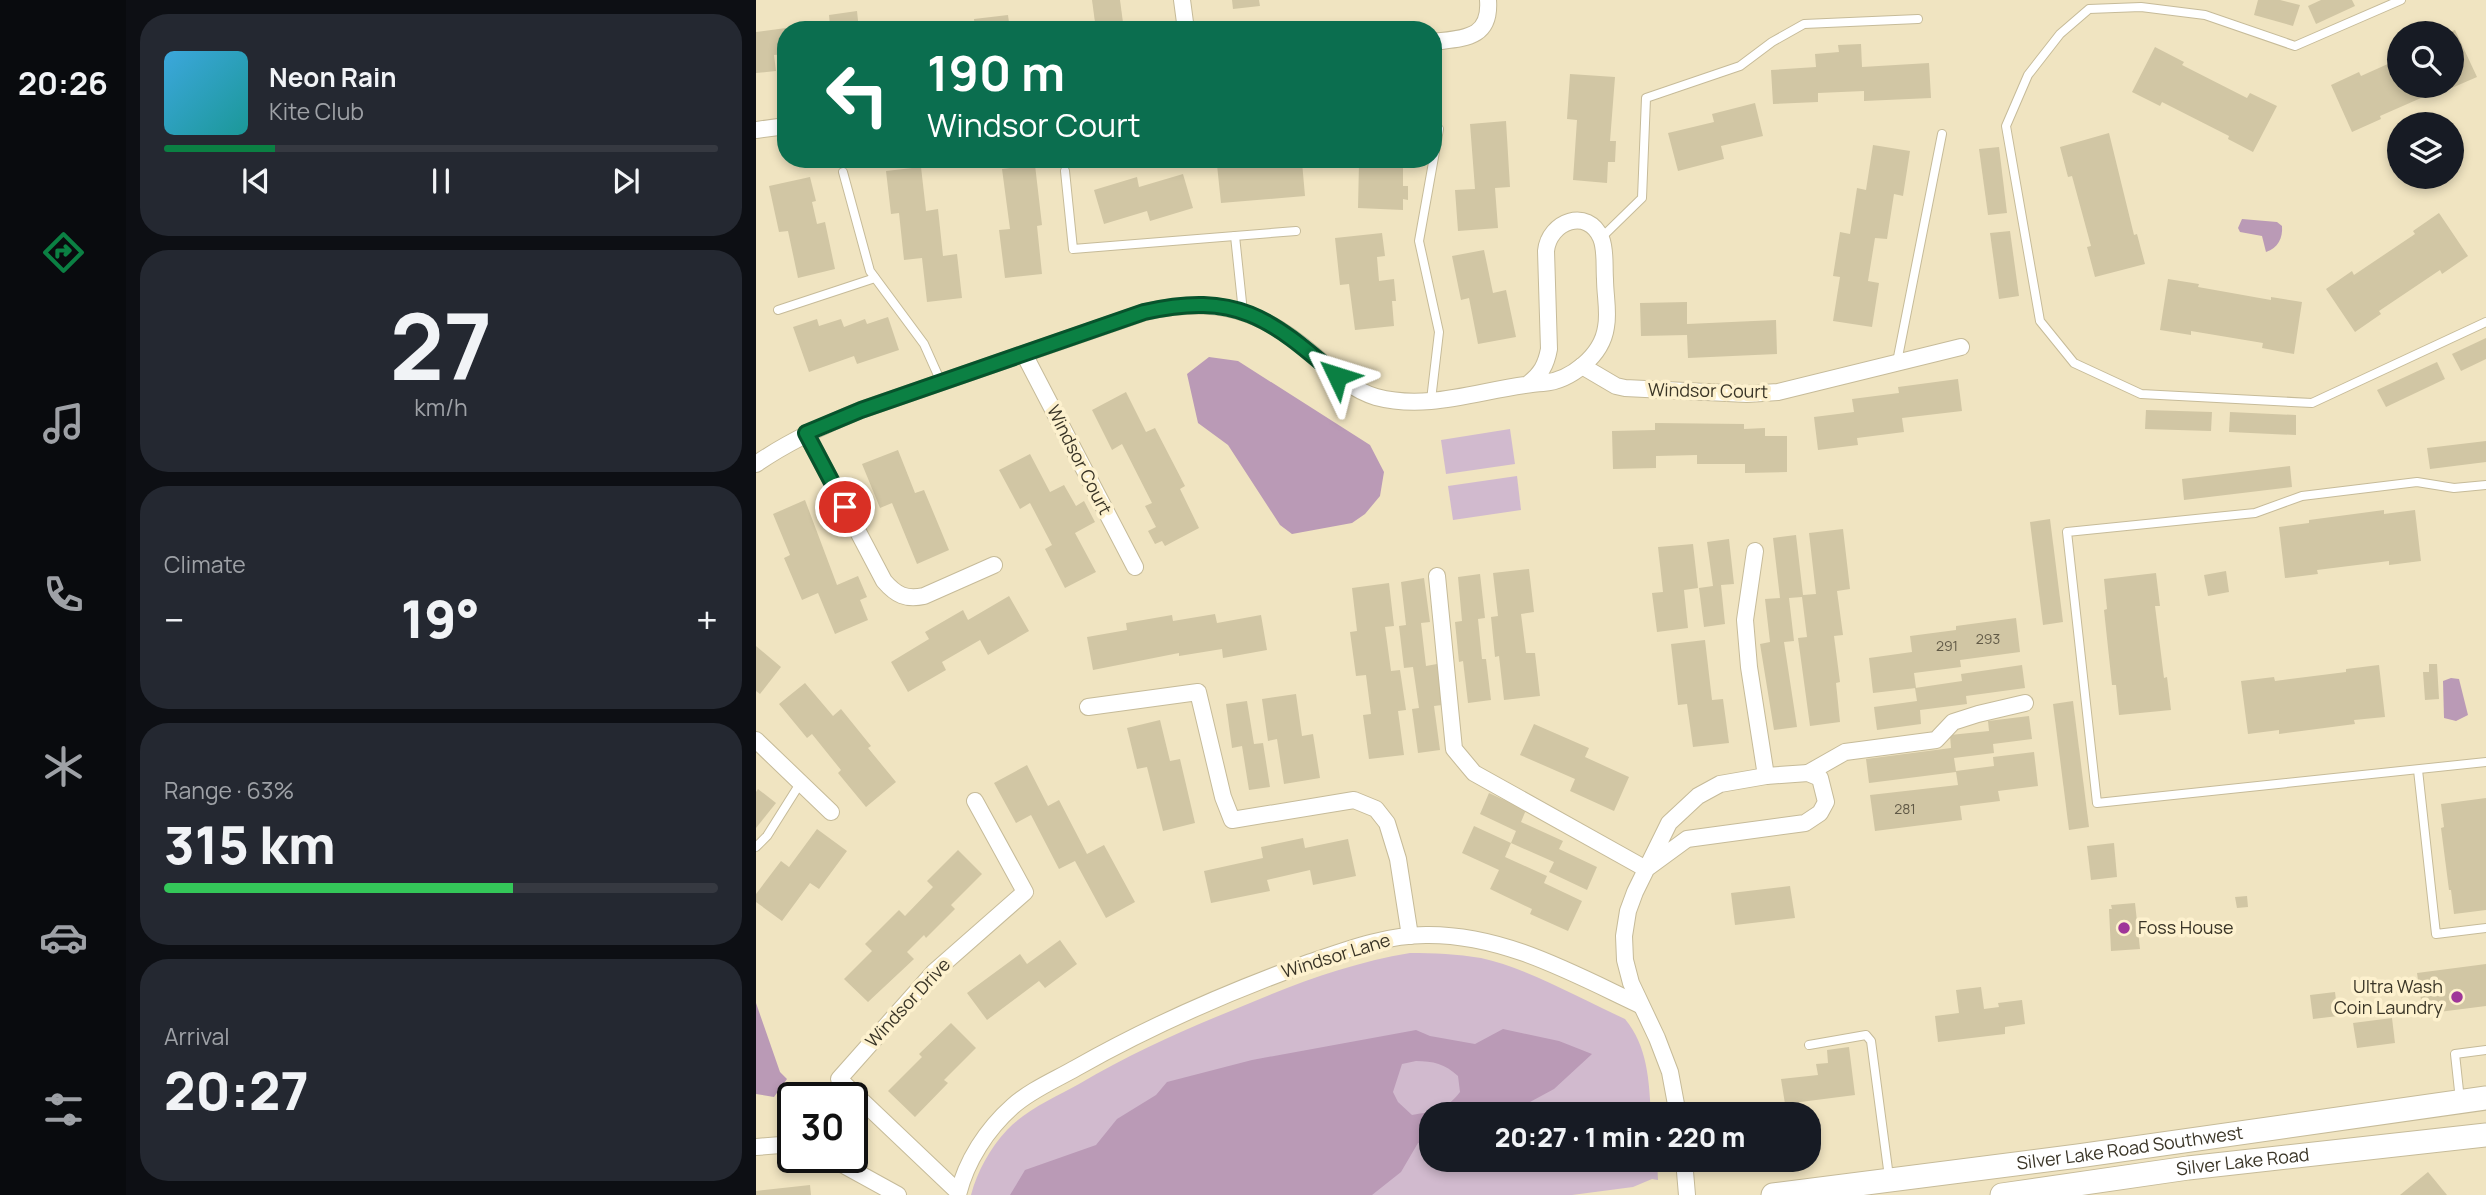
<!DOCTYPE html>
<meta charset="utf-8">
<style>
:root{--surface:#171b24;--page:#242831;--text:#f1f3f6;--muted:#9ea1a6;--line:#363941;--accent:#0b8043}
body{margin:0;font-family:Manrope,sans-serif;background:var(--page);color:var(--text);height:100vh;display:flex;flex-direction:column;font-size:26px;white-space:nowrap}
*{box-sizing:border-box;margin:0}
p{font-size:23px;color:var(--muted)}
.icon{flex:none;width:38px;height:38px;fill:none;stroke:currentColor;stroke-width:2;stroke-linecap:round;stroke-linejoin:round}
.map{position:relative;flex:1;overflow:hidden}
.sheet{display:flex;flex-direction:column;gap:14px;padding:14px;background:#0d0f14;width:630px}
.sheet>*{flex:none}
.top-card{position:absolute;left:21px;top:21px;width:665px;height:147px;border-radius:28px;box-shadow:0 4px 10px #0003;background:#0b6e4f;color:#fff;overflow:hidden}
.tools{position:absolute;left:1631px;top:21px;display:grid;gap:14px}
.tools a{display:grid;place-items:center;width:77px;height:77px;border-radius:50%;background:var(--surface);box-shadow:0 4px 10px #0003;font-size:35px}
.speed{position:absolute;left:21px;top:1082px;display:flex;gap:14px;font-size:35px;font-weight:700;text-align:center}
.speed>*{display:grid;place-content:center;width:91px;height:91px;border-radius:50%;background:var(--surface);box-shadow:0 4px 10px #0003;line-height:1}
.speed .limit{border:4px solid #111;border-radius:10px;background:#fff;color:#111}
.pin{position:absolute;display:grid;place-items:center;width:60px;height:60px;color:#fff;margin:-30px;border:4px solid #fff;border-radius:50%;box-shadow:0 2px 7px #0007}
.me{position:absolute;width:77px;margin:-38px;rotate:311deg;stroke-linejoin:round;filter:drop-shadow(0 0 5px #0008)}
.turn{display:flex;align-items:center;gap:24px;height:147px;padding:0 35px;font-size:32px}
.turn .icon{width:91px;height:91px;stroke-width:2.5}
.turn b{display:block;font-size:49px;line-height:60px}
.big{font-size:52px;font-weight:800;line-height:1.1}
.sheet .card{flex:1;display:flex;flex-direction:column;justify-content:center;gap:10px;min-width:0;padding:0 24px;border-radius:28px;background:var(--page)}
.sheet .dial{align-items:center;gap:0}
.dial b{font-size:91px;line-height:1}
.song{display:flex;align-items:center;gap:21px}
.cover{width:84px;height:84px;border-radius:10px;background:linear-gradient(135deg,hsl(200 70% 55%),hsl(180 70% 35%))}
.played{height:7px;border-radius:4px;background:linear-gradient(90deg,var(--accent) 20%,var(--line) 20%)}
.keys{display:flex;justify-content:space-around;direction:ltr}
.heat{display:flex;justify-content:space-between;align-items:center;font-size:38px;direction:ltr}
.charge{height:10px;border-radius:5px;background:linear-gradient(90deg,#34c759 63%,var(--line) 0)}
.trip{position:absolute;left:663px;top:1102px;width:402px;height:70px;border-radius:28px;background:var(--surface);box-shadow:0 4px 10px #0003;font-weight:800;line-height:70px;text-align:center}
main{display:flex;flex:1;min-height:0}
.dock{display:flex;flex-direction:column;width:126px;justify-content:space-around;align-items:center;background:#090b0e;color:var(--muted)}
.dock .icon{width:49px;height:49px}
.dock .selected{color:var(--accent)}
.dock b{font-size:32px;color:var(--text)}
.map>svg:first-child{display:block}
.green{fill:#d1bace}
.water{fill:#ba9ab6;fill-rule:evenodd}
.building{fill:#d1c6a4}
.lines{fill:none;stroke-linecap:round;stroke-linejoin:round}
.service-casing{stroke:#c6bb99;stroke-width:10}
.minor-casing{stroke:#c6bb99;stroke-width:18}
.secondary-casing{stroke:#c6bb99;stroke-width:25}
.service{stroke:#fff;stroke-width:8}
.minor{stroke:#fff;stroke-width:16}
.secondary{stroke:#fff;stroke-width:23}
.route-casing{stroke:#07532c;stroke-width:18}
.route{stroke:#0b8043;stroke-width:12}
.poi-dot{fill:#9f3699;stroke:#fdf1ce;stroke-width:2.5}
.labels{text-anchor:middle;stroke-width:7;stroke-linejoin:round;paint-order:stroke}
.number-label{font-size:14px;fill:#605946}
.street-label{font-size:18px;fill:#3a3527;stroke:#fdf1ce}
.poi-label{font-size:18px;fill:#3a3527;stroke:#fdf1ce;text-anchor:start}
</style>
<main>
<nav class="dock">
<b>20:26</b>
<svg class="icon selected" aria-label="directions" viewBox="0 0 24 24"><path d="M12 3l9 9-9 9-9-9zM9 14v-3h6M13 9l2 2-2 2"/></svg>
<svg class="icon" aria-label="music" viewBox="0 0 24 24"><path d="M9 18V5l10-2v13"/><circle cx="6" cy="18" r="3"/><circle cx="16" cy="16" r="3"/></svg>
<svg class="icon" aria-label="phone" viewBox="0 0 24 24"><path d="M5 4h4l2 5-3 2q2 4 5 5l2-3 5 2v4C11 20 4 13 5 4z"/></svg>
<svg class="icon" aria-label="climate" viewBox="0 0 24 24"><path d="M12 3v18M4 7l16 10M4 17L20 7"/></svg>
<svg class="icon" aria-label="car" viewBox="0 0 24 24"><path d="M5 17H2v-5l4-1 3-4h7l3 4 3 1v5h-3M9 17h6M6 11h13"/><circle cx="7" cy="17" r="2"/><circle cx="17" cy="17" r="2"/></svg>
<svg class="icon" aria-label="filters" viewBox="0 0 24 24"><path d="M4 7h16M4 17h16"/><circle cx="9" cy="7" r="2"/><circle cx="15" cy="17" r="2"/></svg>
</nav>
<section class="sheet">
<div class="card">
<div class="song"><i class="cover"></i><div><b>Neon Rain</b><p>Kite Club</p></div></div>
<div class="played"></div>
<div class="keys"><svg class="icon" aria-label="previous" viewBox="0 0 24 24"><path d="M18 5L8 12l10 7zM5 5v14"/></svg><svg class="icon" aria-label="pause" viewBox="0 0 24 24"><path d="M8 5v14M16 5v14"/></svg><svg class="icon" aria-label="next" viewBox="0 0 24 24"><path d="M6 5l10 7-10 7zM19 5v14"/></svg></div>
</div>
<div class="card dial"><b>27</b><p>km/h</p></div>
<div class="card"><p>Climate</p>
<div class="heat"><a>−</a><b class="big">19°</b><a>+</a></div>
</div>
<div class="card"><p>Range · 63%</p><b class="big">315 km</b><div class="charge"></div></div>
<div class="card"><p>Arrival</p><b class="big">20:27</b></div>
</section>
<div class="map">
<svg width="1730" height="1195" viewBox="0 0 1730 1195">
<rect width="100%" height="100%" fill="#f0e4c1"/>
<g class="green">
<path d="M754,429L759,464L690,474L685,440Z"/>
<path d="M761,476L765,510L697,520L692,486Z"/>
<path d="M654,953C678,953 701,954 725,958C771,968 825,999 869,1019C892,1047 893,1081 895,1115H676V1160H901L902,1180L896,1179L877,1187L816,1195H215C221,1172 234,1148 251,1130C270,1110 299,1097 323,1084C374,1054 427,1030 482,1008C538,984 594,963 654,953Z"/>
</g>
<g class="water">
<path d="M1486,219L1521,222L1526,226C1527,238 1522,248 1510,252L1506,236L1484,232L1482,228Z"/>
<path d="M453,357L482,361L614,445L628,472L624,496L609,514L596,523L536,534L524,525L472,445L442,423L431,374Z"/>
<path d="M1695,678L1703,679L1712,715L1700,721L1688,718L1687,681Z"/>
<path d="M0,1003L24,1072L31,1079L18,1097L0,1094Z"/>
<path d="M747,1029L803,1041L836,1054L798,1089L750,1115H676L675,1140L662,1143L645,1172L616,1195H254L269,1170L340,1145L361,1119L400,1095L411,1082L496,1060L660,1030L674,1036L719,1044ZM660,1061C677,1061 689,1064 702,1076L704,1092C690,1110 679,1111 656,1115L642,1102L637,1092L646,1064Z"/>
</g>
<g class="building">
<path d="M336,0H364L368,30H340Z"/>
<path d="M476,0H503L504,6L477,9Z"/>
<path d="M1502,0H1524L1544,5L1537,26L1498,15Z"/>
<path d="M1565,0H1596L1599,6L1560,24L1552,6Z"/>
<path d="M101,11L103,30H59L74,26L73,15Z"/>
<path d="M252,15L254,30H219L218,19Z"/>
<path d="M30,28V54L18,55L20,71L0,73V32Z"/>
<path d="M1699,30L1721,77L1691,90L1690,87L1624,116L1625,119L1596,132L1575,85L1603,72L1605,76L1643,59V86H1696V33H1691Z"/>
<path d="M1105,44L1106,67L1173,63L1175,98L1108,101V91L1062,93V102L1017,104L1015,70L1060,67L1059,54L1083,52L1082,45Z"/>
<path d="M1399,47L1428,62L1426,65L1491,98L1494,93L1521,106L1497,152L1472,139L1473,136L1406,102L1404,106L1376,92Z"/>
<path d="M814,74L859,77L854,141H860L859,162H852L851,183L817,180L821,120L811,119Z"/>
<path d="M999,103L1007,136L965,146L968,159L922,171L912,133L958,122L956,114Z"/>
<path d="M750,121L754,187L739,188L742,228L702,231L699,190L719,189L714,124Z"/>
<path d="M1353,133L1378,235L1381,234L1389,264L1339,277L1331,247L1335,246L1316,176L1312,177L1304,147Z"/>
<path d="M1117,145L1154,151L1147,196L1138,194L1131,239L1119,238L1112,281L1123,283L1116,327L1077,321L1084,277L1077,276L1084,232L1094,234L1101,188L1110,190Z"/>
<path d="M1243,147L1251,213L1232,215L1223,149Z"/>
<path d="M611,159H657V165L639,164V167L647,168V186H652V200L647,199V210L602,208L603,163L611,164Z"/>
<path d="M504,161V166L546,162L549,196L465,203L461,165Z"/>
<path d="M279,165L286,225L281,226L286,274L249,278L243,230L254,229L246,169Z"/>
<path d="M165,167L170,211L182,209L187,256L201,254L206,298L171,302L166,258L148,260L143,213L135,214L130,171Z"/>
<path d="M427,174L437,208L394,221L391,211L348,224L338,190L381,177L383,187Z"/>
<path d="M54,177L60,201L56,202L61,224L69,222L79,269L42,278L32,231L23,232L13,186Z"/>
<path d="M1683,213L1712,256L1686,274L1684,270L1623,311L1625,314L1599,332L1570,289L1596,271L1598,275L1659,234L1657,231Z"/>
<path d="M1254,231L1263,296L1243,299L1234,233Z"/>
<path d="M626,233L629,256L621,257L623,281L638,279L640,301H636L638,326L599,330L593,284L584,285L579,238Z"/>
<path d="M728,250L737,293L750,290L760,337L722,344L713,298L705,300L696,256Z"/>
<path d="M1412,279L1443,284L1442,287L1515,300V297L1546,302L1538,354L1506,348L1507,343L1435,331V335L1404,330Z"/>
<path d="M931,302V324L1020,320L1021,354L932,358L931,335L885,336L884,303Z"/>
<path d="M132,317L143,350L101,364L98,356L53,372L37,327L61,319L63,326L85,319L88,327L109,319L111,324Z"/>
<path d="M1730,338V359L1705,371L1696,354Z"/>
<path d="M1681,362L1689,379L1630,407L1621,390Z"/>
<path d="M1202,379L1206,411L1146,418L1148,432L1101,438L1102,445L1062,450L1058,417L1098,412L1096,399L1143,393L1142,387Z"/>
<path d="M370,392L390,432L399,428L429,486L424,489L443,528L409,546L406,541L399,544L392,531L400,527L389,506L396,503L366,444L356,450L336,410Z"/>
<path d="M1390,410L1456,412L1455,431L1389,429Z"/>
<path d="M1474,412L1540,415V435L1473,432Z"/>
<path d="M899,423L988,424V429L1009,428V436H1031V472L989,473V464H941V455L900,456V468L857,469L856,431L899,430Z"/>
<path d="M1730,441V462L1674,469L1671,448Z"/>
<path d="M142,450L159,493L168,490L193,550L161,564L136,503L124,508L106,464Z"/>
<path d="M274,454L294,492L308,485L320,506L328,501L339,522L319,533L340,572L309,588L289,549L296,545L274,503L264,509L243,470Z"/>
<path d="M1534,466L1536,487L1428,500L1426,479Z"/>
<path d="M49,500L81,585L102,576L111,597L104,600L112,620L79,634L62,593L46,600L28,558L34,555L17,514Z"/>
<path d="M1628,510V514L1659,510L1665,561L1633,565V561L1561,570L1562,574L1529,578L1523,527L1553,523V520Z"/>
<path d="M1294,519L1307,622L1287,625L1274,522Z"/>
<path d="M1087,529L1094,589L1081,591L1087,635L1078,636L1084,682L1080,683L1084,722L1054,726L1042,638L1051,637L1046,597L1033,598L1038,641L1028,642L1041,727L1018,730L1004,644L1014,642L1009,599L1024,598L1017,538L1040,535L1047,595L1060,594L1053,533Z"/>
<path d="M973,539L978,584L965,585L969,624L948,627L943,588L957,586L951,542Z"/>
<path d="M937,544L942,588L928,590L932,628L901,632L896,593L907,592L902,547Z"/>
<path d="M773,569L778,612L765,614L770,653H779L784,696L748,700L743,656L739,657L735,617L742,616L737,573Z"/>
<path d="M1470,571L1473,592L1452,596L1448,575Z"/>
<path d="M1400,573L1404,606H1399L1408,678L1411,677L1415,710L1363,715L1360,685H1356L1348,610L1351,609L1348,579Z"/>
<path d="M724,574L729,618L722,619L726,659H730L735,700L712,703L707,661L703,662L699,622L706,621L702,577Z"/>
<path d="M668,578L674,622L665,623L670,666L681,664L686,705L678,706L684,750L662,753L656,709L663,708L657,667L648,668L643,626L650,625L645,582Z"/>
<path d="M633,583L638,626L629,627L635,671L644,670L650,710L642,711L648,755L613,759L607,715L615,714L610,675L600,676L594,632L601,631L596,588Z"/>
<path d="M253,596L273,631L232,655L224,640L186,662L190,670L152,692L135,662L173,639L169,632L207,610L212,620Z"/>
<path d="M459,614L461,623L505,615L511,650L467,658L466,649L423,656V653L337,670L331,637L371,630L370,623L416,615L417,621Z"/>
<path d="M1260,618L1264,652L1204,660L1205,667L1158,673L1160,688L1117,693L1113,658L1156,652L1154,636L1200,630V626Z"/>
<path d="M949,640L956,700L967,699L973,743L937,747L931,704L922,705L915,644Z"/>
<path d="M0,646L25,667L4,694L0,691Z"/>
<path d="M1673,664H1681L1683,699L1669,700L1667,672H1673Z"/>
<path d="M1266,665L1269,688L1210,696L1211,704L1164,710L1165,724L1121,730L1118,707L1161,701L1159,688L1206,681L1205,674Z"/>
<path d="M1623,665L1629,717L1598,720L1599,724L1523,734V730L1492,734L1485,681L1518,677L1519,681L1590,672V669Z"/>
<path d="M49,683L77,716L85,709L115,746L112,748L140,782L110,807L82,773L85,770L56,734L51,738L23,704Z"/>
<path d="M540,694L546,736L557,734L564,778L528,784L521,739L512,741L506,699Z"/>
<path d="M491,701L498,744L507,743L514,787L493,790L486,746L476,748L470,704Z"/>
<path d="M1317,701L1333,827L1313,830L1297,704Z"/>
<path d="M1273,716L1276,739L1237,744L1238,753L1198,758L1200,771L1238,766L1237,757L1278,752L1282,786L1242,791L1244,801L1204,806L1206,820L1119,831L1114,795L1202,785L1200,772L1113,783L1110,759L1195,748L1194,735L1233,731L1232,721Z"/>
<path d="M404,720L414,761L424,759L439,823L407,831L391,767L381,769L371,728Z"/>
<path d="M778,724L833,748L829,757L873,777L858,811L814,791L819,779L764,755Z"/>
<path d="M271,765L292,806L303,800L331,854L348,845L379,902L350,918L319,861L303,869L275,815L260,823L238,783Z"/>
<path d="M2,789L20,803L0,828V792Z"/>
<path d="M733,793L770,810L765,822L807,841L803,849L841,867L831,890L793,872L798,862L755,843L760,831L724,814Z"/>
<path d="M1730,798V910L1698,914L1695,890H1693L1685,828L1688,827L1685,804Z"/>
<path d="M718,826L755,843L749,857L791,876L788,883L826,901L812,931L774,914L776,909L734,889L743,870L706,853Z"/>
<path d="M61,829L91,851L63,889L54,883L26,921L0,902V894L25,861L33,867Z"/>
<path d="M547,838L549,848L592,839L600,876L557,885L554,870L511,880L514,891L455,903L448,871L507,858L505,847Z"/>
<path d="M1358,843L1361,877L1335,880L1331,846Z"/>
<path d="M202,850L226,874L195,905L199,909L170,938L168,935L151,952L158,959L112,1002L88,979L116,951L109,944L143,910L149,916L177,887L171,881Z"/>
<path d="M1034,886L1039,918L979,925L975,893Z"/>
<path d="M1491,896L1492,907L1481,908L1479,897Z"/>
<path d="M1379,903L1384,949L1355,951L1353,909H1356L1355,905Z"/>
<path d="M304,940L321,964L289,988L283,981L231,1020L211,993L264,954L271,964Z"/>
<path d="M1730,964V1006L1667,1014L1661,973Z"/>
<path d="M1225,987L1228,1009L1243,1007L1242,1003L1266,1000L1269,1024L1249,1027V1034L1182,1042L1179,1016L1203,1013L1200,990Z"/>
<path d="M1579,992L1582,1016L1557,1019L1554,995Z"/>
<path d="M1636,1018L1639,1043L1601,1048L1597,1023Z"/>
<path d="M195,1023L220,1048L188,1080L192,1083L159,1117L132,1091L166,1057L163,1054Z"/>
<path d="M1093,1047L1099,1095L1029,1104L1025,1079L1062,1075L1060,1064L1072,1063L1071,1050Z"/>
<path d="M1672,1172L1691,1195H1644Z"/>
<path d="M54,1185L55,1195H0V1191Z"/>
</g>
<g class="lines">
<g class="service-casing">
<g id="service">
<path d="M1645,0L1539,46L1449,15L1385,7L1333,9L1304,34L1272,75L1250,126L1284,321L1318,363L1385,394L1556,403L1730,322"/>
<path d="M309,171L317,249L540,231"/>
<path d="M87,172L114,271L168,344L185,382"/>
<path d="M479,236L487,312"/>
<path d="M845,238L886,198L890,98L984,66L1016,42L1048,24L1162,19"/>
<path d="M22,310L119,278"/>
<path d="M1141,362L1186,134"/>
<path d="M675,400L683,332L663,241L683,129"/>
<path d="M1730,485L1698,488L1661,482L1546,496L1499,513L1311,532L1341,803L1730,762"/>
<path d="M1662,770L1680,934L1730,928"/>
<path d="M0,847L11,836L45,782"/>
<path d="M1053,1045L1110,1035L1115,1041L1133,1177"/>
<path d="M1704,1100L1699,1054L1730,1050"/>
</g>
</g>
<g class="minor-casing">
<g id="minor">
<path d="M426,0L430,30"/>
<path d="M677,42C708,38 735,39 732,0"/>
<path d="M0,130L30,126"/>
<path d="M268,354L379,567"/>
<path d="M826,366L860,386L869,388L991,394L1022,392L1205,347"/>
<path d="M50,433L128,581C140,595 150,600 168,596L238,565"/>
<path d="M0,464C33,441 68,425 105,410L389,312C459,296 505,309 559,356C577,372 596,390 620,397C676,412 731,387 787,383C814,381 846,356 850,327C853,312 849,295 849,279C848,266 850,250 845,238C832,207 793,221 790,251L793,349C790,365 785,374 772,384"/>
<path d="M999,551L989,620L993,667L1010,776"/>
<path d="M681,576L698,749L718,773L890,869"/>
<path d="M332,707L442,692L467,797L476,820L598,800L620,809L631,823L642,859L654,936"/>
<path d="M0,740L75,812"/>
<path d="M1052,773L1089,752L1180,740L1197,722L1222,714L1269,703"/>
<path d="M890,869L931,839L1049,823L1064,813L1070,802L1064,778L1052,773L1010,776L964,784L942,796L913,823L879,892L872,911L868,936L869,960L875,983L901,1038L914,1072L922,1115"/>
<path d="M0,1147L37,1144"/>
<path d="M73,1157L142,1195"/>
<path d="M928,1160L931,1195"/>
<path d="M202,1192L83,1079L178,972L269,892L219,801"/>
<path d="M202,1195C210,1161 231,1129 257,1106C275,1090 299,1080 320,1068C394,1026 472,992 552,963C590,950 629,935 670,935C747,934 816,973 884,1005"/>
</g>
</g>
<g class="secondary-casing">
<g id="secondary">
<path id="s1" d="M1017,1195L1322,1156L1730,1098"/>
<path id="s2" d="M1246,1195L1432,1168L1730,1135"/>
</g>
</g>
<use href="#service" class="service"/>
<use href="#minor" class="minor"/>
<use href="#secondary" class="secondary"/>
</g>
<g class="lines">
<g class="route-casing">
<path id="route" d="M89,507L50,433L105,410L388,312C480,291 514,318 581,376"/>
</g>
<use href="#route" class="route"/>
</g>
<g class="poi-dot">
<circle cx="1368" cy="928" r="7"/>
<circle cx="1701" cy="997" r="7"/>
</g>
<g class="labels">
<g class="number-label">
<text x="1232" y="644">293</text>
<text x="1191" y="651">291</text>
<text x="1149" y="814">281</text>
</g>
<g class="street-label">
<text transform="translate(952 391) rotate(1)" y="6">Windsor Court</text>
<text transform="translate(323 460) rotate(63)" y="6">Windsor Court</text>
<text transform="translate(580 956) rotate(-17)" y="6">Windsor Lane</text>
<text transform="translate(152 1003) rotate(-47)" y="6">Windsor Drive</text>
<text dy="6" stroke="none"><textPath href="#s1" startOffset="360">Silver Lake Road Southwest</textPath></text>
<text dy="6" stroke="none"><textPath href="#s2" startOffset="243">Silver Lake Road</textPath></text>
</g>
<g class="poi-label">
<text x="1382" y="934">Foss House</text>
<text x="1687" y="993" text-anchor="end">Ultra Wash<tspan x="1687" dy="21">Coin Laundry</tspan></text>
</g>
</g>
</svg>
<div class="tools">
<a><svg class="icon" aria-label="search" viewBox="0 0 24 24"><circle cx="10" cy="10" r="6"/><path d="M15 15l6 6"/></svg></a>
<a><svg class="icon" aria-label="layers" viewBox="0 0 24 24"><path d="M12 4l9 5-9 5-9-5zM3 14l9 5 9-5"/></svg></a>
</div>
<div class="speed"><div class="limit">30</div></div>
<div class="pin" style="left:89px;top:507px;background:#d93025"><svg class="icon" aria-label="arrive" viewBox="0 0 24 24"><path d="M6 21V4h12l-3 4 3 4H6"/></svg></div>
<svg class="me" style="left:581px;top:376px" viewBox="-20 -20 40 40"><path d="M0-17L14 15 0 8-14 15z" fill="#0b8043" stroke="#fff" stroke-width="4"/></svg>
<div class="trip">20:27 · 1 min · 220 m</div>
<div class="top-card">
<div class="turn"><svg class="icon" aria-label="left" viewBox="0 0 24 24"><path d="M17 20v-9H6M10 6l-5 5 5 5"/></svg><div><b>190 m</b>Windsor Court</div></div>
</div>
</div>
</main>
